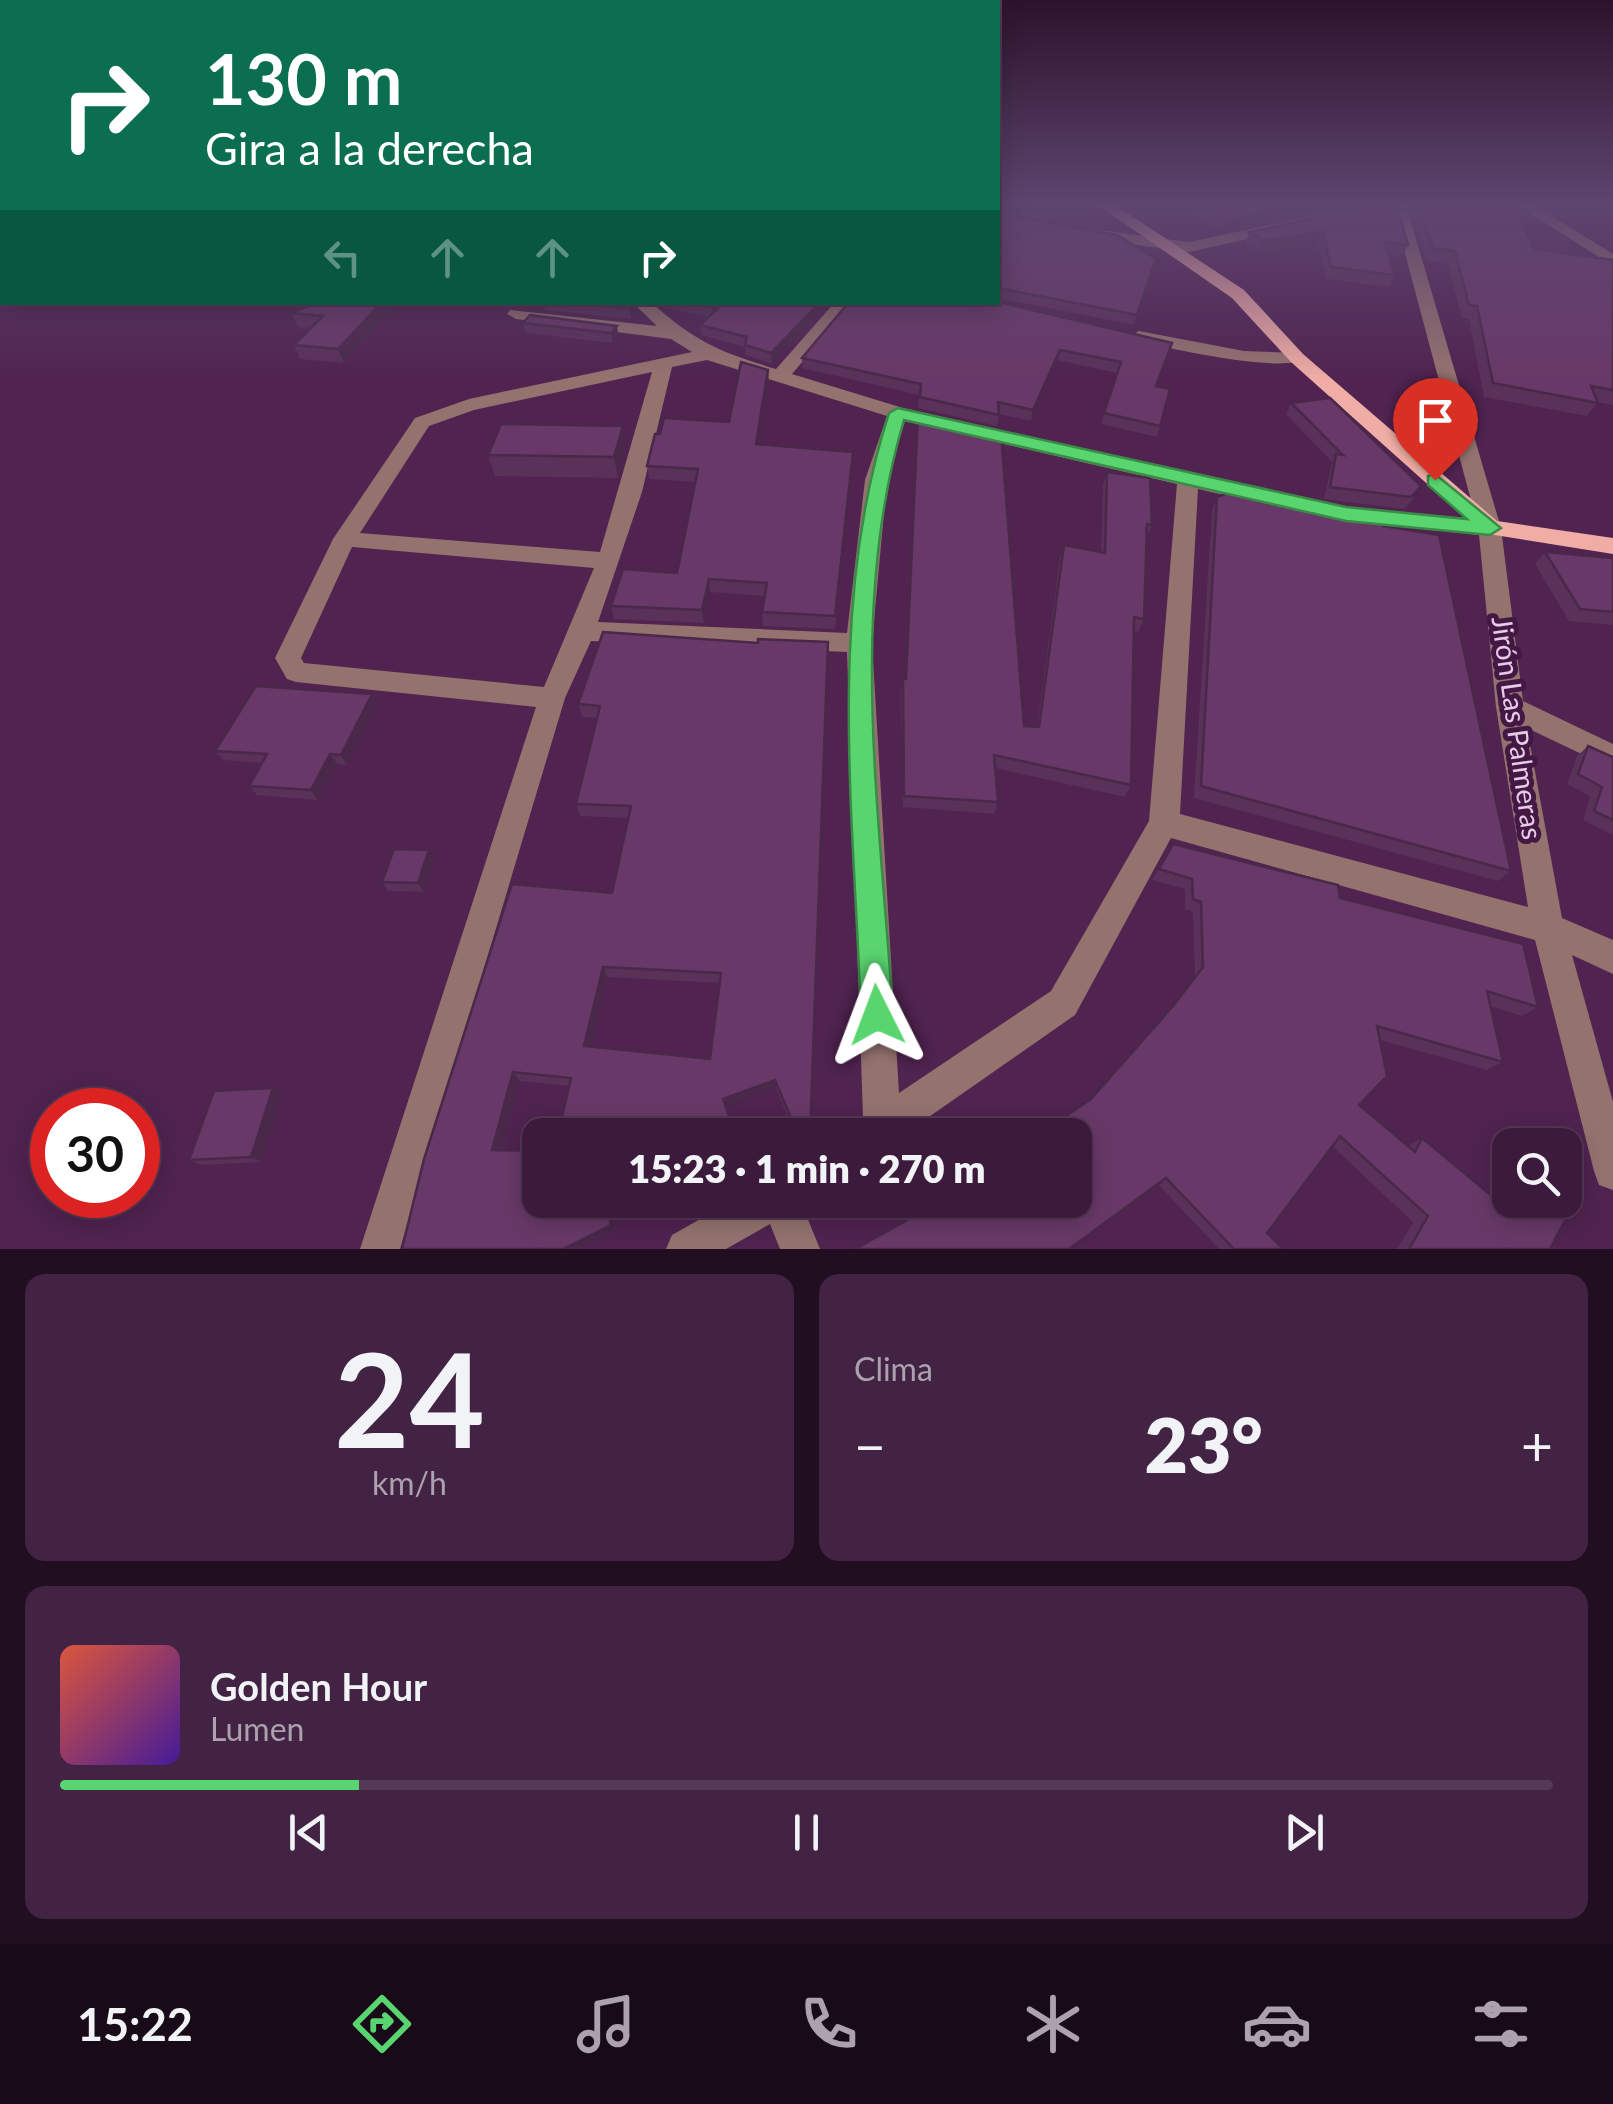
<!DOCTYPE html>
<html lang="es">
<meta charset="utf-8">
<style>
:root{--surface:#3c1a3c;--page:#432343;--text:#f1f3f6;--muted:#aca1af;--line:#553856;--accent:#59d56f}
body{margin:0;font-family:Lato,sans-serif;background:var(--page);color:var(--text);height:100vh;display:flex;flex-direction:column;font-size:38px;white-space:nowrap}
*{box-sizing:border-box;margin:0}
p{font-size:32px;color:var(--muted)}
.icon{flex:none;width:55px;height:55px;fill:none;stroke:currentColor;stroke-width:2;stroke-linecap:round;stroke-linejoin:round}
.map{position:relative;height:1249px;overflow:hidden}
.drawer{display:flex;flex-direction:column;gap:25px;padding:25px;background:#210e21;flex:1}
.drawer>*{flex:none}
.guide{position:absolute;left:0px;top:0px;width:1000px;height:305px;box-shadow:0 5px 25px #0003,0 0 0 2px var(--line);background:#0b6e4f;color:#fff;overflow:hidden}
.fabs{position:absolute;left:1492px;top:1128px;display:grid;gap:20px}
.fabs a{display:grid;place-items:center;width:90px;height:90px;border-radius:20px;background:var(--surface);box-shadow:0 5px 25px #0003,0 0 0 2px var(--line);font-size:50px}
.speed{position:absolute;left:30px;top:1088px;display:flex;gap:20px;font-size:50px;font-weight:700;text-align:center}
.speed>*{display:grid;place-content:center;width:130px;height:130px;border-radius:50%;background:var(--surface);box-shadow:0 5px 25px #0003,0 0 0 2px var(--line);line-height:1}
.speed .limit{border:15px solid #d22;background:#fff;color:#111}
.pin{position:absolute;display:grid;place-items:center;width:85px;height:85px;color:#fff;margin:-102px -42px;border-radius:50% 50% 50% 0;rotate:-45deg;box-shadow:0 0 10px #0007}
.pin .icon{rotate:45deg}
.me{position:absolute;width:110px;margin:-55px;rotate:357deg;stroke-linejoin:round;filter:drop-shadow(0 0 8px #0008)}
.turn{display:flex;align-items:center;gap:35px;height:210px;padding:0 40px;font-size:45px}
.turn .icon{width:130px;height:130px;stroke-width:2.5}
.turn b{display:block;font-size:70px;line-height:85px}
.lanes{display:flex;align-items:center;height:95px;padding:0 40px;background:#0003;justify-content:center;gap:50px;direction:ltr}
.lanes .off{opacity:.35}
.big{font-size:75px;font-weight:800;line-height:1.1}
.drawer .widget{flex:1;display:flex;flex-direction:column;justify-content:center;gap:15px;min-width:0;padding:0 35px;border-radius:20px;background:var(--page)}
.drawer .dial{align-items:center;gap:0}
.dial b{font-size:130px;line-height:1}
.song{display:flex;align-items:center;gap:30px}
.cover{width:120px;height:120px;border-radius:15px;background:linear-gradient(135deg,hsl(10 70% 55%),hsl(260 70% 35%))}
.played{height:10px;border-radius:5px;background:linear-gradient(90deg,var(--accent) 20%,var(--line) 20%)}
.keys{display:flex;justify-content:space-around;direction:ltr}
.heat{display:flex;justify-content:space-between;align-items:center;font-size:55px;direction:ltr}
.drawer .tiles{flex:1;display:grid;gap:25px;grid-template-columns:1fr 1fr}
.widget:last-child{grid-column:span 2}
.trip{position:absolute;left:522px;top:1118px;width:570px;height:100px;border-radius:20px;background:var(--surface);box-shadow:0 5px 25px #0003,0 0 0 2px var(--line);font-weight:800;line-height:100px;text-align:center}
.tab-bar{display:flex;height:160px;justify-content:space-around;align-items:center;background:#180a18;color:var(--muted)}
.tab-bar .icon{width:70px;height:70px}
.tab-bar .active{color:var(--accent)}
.tab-bar b{font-size:45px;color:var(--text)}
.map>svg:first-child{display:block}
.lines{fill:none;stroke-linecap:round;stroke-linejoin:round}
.minor{fill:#94736f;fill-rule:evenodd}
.major{fill:#f0ada5;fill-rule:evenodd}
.wall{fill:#593159;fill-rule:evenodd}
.shaded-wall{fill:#492849}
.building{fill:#683968;stroke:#492849;stroke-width:2.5;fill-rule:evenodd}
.route{fill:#59d56f;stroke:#3a8a48;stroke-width:2.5}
.labels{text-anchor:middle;stroke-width:10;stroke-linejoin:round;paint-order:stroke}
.street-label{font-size:28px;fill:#e8cce7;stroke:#441845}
</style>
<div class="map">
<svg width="1613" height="1249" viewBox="0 0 1613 1249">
<rect width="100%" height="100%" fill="#502350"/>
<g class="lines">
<g class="minor">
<path d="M1392,205H1406L1501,528L1523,701L1613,744V769L1527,728L1562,918L1613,940V974L1572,955L1613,1102V1190L1599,1185L1594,1171L1535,940L1171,838L1075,1015L903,1135H851L863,1117L847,652L591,641L565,698L400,1249H360L536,707L296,682L287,679L275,658L333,539L415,418L469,399L692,352L671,339L516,319L507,314L510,310L657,326L632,302H651C695,342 720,352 776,369L835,302H853L792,374L903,408L1283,495L1286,500L1283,505L1275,507L1198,489L1180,814L1528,907L1496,707L1479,535L1359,522L1348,515L1359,508L1476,519ZM707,360L887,416L865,480L847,633L598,622L642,492L672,367ZM652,372L600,552L360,533L429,426L474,410ZM905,421L1177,484L1149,821L1051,991L899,1093L872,643L887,480ZM352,547L594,568L544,687L304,663L301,658Z"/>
<path d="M1517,205H1534L1613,254V266Z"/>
<path d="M1337,211L1344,215L1342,218L1189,252L1091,239L1083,234L1091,229L1189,242Z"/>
<path d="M1139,331L1244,351L1297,353L1306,358C1285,375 1163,347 1133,340L1130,336Z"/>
<path d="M734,1200H800L820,1249H780L770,1224L726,1249H666L672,1235Z"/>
</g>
<path class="major" d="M1098,205H1115L1244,290L1303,354L1497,521L1613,538V554L1482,533L1291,362L1232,298Z"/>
</g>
<g class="wall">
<path d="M1180,205H1350L1224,231Z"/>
<path d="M1379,205L1408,245L1402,257L1389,255L1395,275L1389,287L1326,279L1318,242L1260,252L1245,244L1249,232Z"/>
<path d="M1407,205H1513L1535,249L1613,260V405L1598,402L1587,416L1484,397L1469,319L1462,318L1448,264L1426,260Z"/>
<path d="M1594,205H1613V213Z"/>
<path d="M998,214L1156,259L1134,325L998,298Z"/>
<path d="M318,302H400L344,363L300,359L294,345L311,328L298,327L291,313Z"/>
<path d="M544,302H636L637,312L631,319L546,310Z"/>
<path d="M657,302H829L772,364L746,355L745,347L701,335L700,325L708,317L662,307Z"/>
<path d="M523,323L617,326L618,336L613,343L526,333Z"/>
<path d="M1172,343L1156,386L1160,426L1157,437L1101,424L1117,373L1057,360L1031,421L999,414L997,426L918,408L919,395L802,368V358Z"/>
<path d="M769,383L759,444L853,452L835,629L763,626L762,612L765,596L710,592L704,623L614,619L611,606L677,573L695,482L649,479L647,466L660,434L729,422Z"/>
<path d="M1291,403L1414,498L1404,509L1324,499L1332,462L1286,414Z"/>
<path d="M918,415L1024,726L1037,727L1060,558L1064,545L1101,552L1103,485L1107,472L1152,525L1147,538L1144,619L1138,632L1133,631L1131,785L1125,797L995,768L998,802L994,814L903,807L901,692L903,679H905Z"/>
<path d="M626,447L618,478L495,476L488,455Z"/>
<path d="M1217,497L1392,516L1386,526L1511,871L1498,881L1194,798L1212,510Z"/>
<path d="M1545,552L1613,558V625L1569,621L1535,564Z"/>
<path d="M603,632L810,1135H795L776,1088L570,1086L520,1081L501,1150L616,1230L579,1249H402L612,893L628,818L580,816L576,804L597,718L582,717L578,704ZM607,977L720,983L710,1059L591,1047Z"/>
<path d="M378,704L347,765L337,764L318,800L257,795L249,786L262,763L223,760L215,751Z"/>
<path d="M1588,746L1613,757V835L1583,820L1590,796L1567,784L1577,756Z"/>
<path d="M1173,844L1340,898L1538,1007L1522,1016L1490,1006L1503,1062L1487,1070L1380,1040L1359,1105L1408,1146L1422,1138L1495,1198L1510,1168V1200L1550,1249H1397L1413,1222L1332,1146L1267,1233L1283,1249H1219L1158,1184L943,1200L1091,1099L1167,1013L1195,977L1193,912L1185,909V889L1152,880Z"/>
<path d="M435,859L424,892L388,891L382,882Z"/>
<path d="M283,1095L261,1162L201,1165L189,1160Z"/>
</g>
<g class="shaded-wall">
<path d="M1296,205H1350L1224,231L1228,219Z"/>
<path d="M1323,231L1318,242L1260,252L1264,241Z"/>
<path d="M382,302H400L344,363L338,349Z"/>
<path d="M636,302L637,312L631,319L630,309Z"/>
<path d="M820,302H829L772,364L771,353Z"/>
<path d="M617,326L618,336L613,343L611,333Z"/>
<path d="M1060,350L1057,360L1031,421L1033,410Z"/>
<path d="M768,370L769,383L757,457L756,444Z"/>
<path d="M623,426L626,447L618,478L614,457Z"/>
<path d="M709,579L710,592L704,623L702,610Z"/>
<path d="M372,694L378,704L347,765L341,755Z"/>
<path d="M330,754L337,764L318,800L311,790Z"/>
<path d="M429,850L435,859L424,892L418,883Z"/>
<path d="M603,967L607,977L589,1055L584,1046Z"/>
<path d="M513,1072L520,1081L499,1157L492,1150Z"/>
<path d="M775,1080L776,1088L725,1107L723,1099Z"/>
<path d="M273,1088L283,1095L261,1162L251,1157Z"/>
<path d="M604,1200H608L616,1230L579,1249H563Z"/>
</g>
<g class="building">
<path d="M1205,205H1296L1228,219Z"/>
<path d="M1379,205H1397L1408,245L1385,242L1395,275L1331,267L1323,231L1264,241L1249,232Z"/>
<path d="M1417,205H1513L1535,249L1613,260V390L1591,386L1598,403L1493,383L1477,306L1469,305L1455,251L1433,248Z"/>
<path d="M998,214L1117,235L1156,259L1137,315L998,288Z"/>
<path d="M318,302H382L338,349L294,345L323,316L291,313Z"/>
<path d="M568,302H635L630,309Z"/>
<path d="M688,302H820L771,353L745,345L747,337L700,325L717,309Z"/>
<path d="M849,302H998L1172,343L1156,386L1170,389L1160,426L1104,413L1121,362L1060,350L1033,410L998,402L999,415L920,397L921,384L802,358Z"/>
<path d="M530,315L617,326L611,333L523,323Z"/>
<path d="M741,362L768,370L756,444L853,452L835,616L762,612L767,583L709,579L702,610L611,606L623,569L677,573L698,469L647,466L655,434H660L664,418L729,422Z"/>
<path d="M1330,398L1421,486L1411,497L1330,487L1336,454L1343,455L1291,403Z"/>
<path d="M918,415L1001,434L1024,726L1039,727L1064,545L1105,553L1107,472L1150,478L1152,525L1147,524L1144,619L1134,617L1131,785L994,755L998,802L904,796L903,679H906Z"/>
<path d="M501,424L623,426L614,457L488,455Z"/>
<path d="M1232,491L1392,516L1384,526L1439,535L1511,871L1201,786L1217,497Z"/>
<path d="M1545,552L1613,558V612L1580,609Z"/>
<path d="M603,632L758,643V639L828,642L810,1135H798L775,1080L723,1099L736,1135H558L571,1078L513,1072L492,1150L540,1151V1200H604L611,1225L563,1249H402L424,1159L512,884L612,893L631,806L576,804L600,706L578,704ZM603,967L721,973L710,1059L584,1046Z"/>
<path d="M256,686L372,694L341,755L330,754L311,790L249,786L267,754L215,751Z"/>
<path d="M1588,746L1613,757V820L1594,811L1602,787L1578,774Z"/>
<path d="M1173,844L1338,885L1340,898L1523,944L1538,1007L1487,991L1503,1062L1377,1026L1387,1076L1359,1105L1415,1152L1422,1138L1505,1207L1510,1196V1200H1565V1188L1577,1197L1550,1249H1409L1428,1216L1340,1136L1267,1233L1283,1249H1234L1166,1178L1069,1249H855L943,1200H1075V1135H1038L1091,1099L1173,1006L1203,967L1201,902L1193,899L1192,879L1159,869Z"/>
<path d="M394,849L429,850L418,883L382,882Z"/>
<path d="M273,1088L251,1157L189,1160L214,1091Z"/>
</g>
<linearGradient id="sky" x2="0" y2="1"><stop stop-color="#2c132c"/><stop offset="0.54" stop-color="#5e456f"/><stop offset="1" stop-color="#5e456f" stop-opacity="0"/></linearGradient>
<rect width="1613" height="380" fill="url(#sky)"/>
<path class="route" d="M898,408L1346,507L1467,519L1428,485V476L1435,474L1501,528L1490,535L1346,521L904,420C847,610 881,819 893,1015L888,1026L877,1031L866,1026L861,1015C854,815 826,606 889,413Z"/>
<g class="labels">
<g class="street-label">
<text transform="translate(1517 728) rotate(82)" y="10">Jirón Las Palmeras</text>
</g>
</g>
</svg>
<div class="fabs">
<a><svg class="icon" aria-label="search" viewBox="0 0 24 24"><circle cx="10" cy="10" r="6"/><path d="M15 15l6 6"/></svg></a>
</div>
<div class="speed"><div class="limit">30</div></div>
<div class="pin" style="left:1435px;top:480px;background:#d93025"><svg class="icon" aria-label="arrive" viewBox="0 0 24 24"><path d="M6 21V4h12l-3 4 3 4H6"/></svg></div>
<svg class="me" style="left:877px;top:1015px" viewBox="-20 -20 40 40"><path d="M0-17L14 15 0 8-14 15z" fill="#59d56f" stroke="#fff" stroke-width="4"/></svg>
<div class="trip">15:23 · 1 min · 270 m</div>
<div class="guide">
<div class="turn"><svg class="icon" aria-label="right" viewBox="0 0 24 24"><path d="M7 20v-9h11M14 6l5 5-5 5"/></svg><div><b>130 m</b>Gira a la derecha</div></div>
<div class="lanes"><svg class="icon off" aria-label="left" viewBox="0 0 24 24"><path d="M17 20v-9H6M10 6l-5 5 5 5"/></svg><svg class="icon off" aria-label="ahead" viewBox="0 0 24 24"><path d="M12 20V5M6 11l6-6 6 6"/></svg><svg class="icon off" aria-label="ahead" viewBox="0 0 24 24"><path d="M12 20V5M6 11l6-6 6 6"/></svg><svg class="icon" aria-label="right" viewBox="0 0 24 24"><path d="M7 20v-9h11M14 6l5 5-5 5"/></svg></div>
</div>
</div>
<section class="drawer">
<div class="tiles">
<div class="widget dial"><b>24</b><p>km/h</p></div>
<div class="widget"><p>Clima</p>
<div class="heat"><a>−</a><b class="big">23°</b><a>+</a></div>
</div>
<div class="widget">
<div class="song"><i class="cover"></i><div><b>Golden Hour</b><p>Lumen</p></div></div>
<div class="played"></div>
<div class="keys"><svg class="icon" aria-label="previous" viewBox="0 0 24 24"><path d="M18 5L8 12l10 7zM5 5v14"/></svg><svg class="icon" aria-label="pause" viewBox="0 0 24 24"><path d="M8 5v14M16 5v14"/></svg><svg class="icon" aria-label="next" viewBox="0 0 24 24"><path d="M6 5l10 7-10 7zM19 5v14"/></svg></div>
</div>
</div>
</section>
<nav class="tab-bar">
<b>15:22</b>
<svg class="icon active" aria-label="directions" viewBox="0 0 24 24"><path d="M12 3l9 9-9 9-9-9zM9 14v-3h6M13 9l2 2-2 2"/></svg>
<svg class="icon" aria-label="music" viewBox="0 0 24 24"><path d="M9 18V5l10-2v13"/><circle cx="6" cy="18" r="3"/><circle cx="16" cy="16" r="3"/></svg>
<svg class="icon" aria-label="phone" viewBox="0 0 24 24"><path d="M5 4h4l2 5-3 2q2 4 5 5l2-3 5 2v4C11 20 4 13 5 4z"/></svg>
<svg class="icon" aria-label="climate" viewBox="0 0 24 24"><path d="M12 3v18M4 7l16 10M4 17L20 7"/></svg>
<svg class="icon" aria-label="car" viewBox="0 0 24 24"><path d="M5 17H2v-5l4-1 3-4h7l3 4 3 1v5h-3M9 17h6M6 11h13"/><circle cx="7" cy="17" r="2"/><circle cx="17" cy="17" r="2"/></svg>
<svg class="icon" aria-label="filters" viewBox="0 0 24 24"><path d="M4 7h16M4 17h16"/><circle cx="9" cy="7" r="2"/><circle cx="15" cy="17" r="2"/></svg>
</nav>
